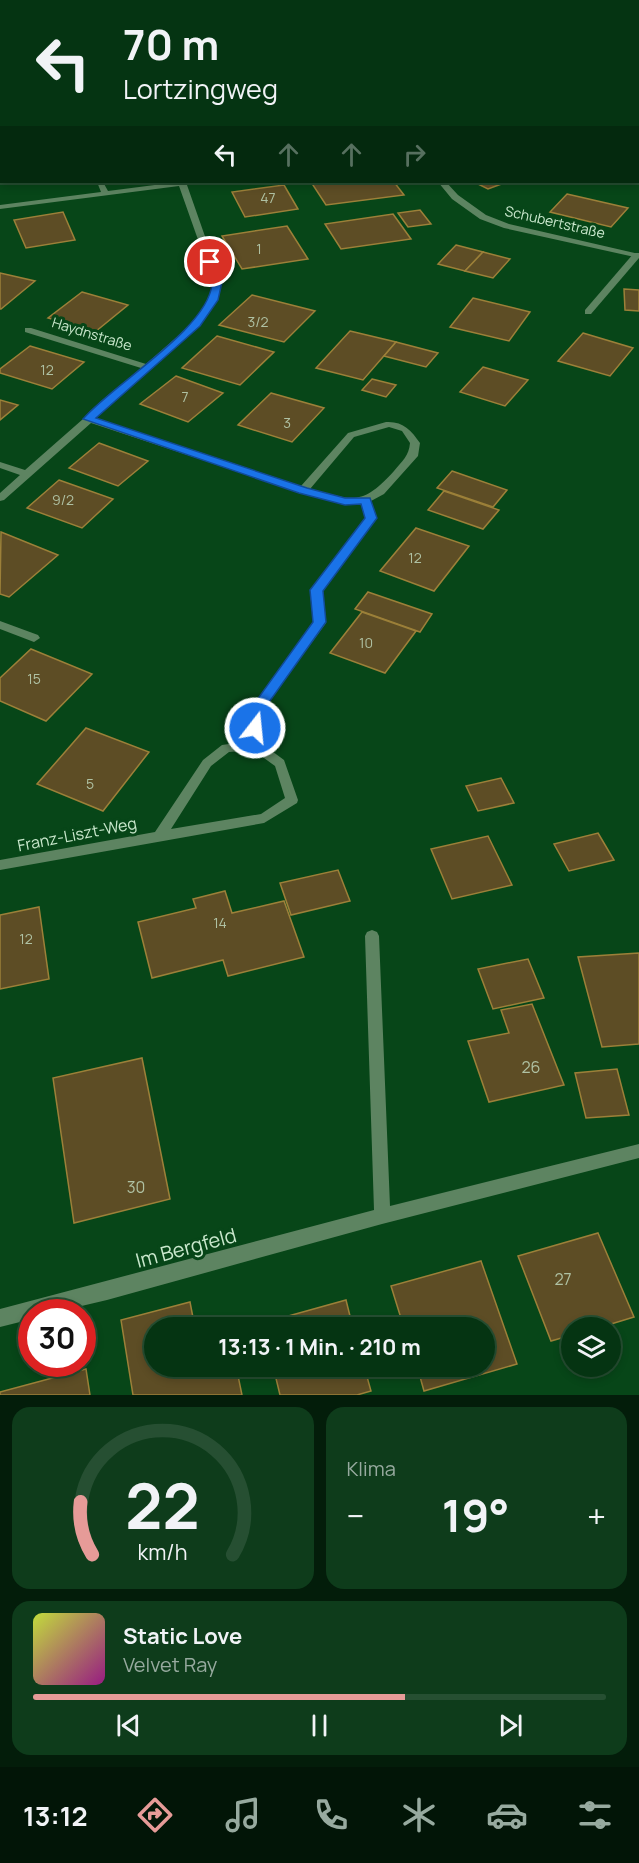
<!DOCTYPE html>
<html lang="de">
<meta charset="utf-8">
<style>
:root{--surface:#053412;--page:#0e3c1b;--text:#f1f3f6;--muted:#97aa9f;--line:#264f32;--accent:#e69b98}
body{margin:0;font-family:Manrope,sans-serif;background:var(--page);color:var(--text);height:100vh;display:flex;flex-direction:column;font-size:22px;white-space:nowrap}
*{box-sizing:border-box;margin:0}
p{font-size:20px;color:var(--muted)}
.icon{flex:none;width:33px;height:33px;fill:none;stroke:currentColor;stroke-width:2;stroke-linecap:round;stroke-linejoin:round}
.map{position:relative;height:1395px;overflow:hidden}
.details{display:flex;flex-direction:column;gap:12px;padding:12px;background:#031d0a;flex:1}
.details>*{flex:none}
.hud{position:absolute;left:0px;top:0px;width:639px;height:183px;box-shadow:0 3px 9px #0003,0 0 0 2px var(--line);background:#053412;color:var(--text);overflow:hidden}
.buttons{position:absolute;left:561px;top:1317px;display:grid;gap:12px}
.buttons a{display:grid;place-items:center;width:60px;height:60px;border-radius:50%;background:var(--surface);box-shadow:0 3px 9px #0003,0 0 0 2px var(--line);font-size:30px}
.speed{position:absolute;left:18px;top:1299px;display:flex;gap:12px;font-size:30px;font-weight:700;text-align:center}
.speed>*{display:grid;place-content:center;width:78px;height:78px;border-radius:50%;background:var(--surface);box-shadow:0 3px 9px #0003,0 0 0 2px var(--line);line-height:1}
.speed .limit{border:9px solid #d22;background:#fff;color:#111}
.pin{position:absolute;display:grid;place-items:center;width:51px;height:51px;color:#fff;margin:-26px;border:3px solid #fff;border-radius:50%;box-shadow:0 2px 6px #0007}
.me{position:absolute;width:66px;margin:-33px;rotate:16deg;stroke-linejoin:round;filter:drop-shadow(0 0 4px #0008)}
.turn{display:flex;align-items:center;gap:21px;height:126px;padding:0 24px;font-size:27px}
.turn .icon{width:78px;height:78px;stroke-width:2.5}
.turn b{display:block;font-size:42px;line-height:51px}
.lanes{display:flex;align-items:center;height:57px;padding:0 24px;background:#0003;justify-content:center;gap:30px;direction:ltr}
.lanes .off{opacity:.35}
.big{font-size:45px;font-weight:700;line-height:1.1}
.details .widget{flex:1;display:flex;flex-direction:column;justify-content:center;gap:9px;min-width:0;padding:0 21px;border-radius:18px;background:var(--page)}
.details .dial{align-items:center;gap:0}
.dial svg{height:156px;overflow:visible;fill:none;stroke:var(--line);stroke-width:7;stroke-linecap:round;text-anchor:middle}
.dial text{fill:var(--text);stroke:none}
.song{display:flex;align-items:center;gap:18px}
.cover{width:72px;height:72px;border-radius:9px;background:linear-gradient(135deg,hsl(70 70% 55%),hsl(310 70% 35%))}
.played{height:6px;border-radius:3px;background:linear-gradient(90deg,var(--accent) 65%,var(--line) 65%)}
.keys{display:flex;justify-content:space-around;direction:ltr}
.heat{display:flex;justify-content:space-between;align-items:center;font-size:33px;direction:ltr}
.details .tiles{flex:1;display:grid;gap:12px;grid-template-columns:1fr 1fr}
.widget:last-child{grid-column:span 2}
.trip{position:absolute;left:144px;top:1317px;width:351px;height:60px;border-radius:30px;background:var(--surface);box-shadow:0 3px 9px #0003,0 0 0 2px var(--line);font-weight:700;line-height:60px;text-align:center}
.dock{display:flex;height:96px;justify-content:space-around;align-items:center;background:#021507;color:var(--muted)}
.dock .icon{width:42px;height:42px}
.dock .active{color:var(--accent)}
.dock b{font-size:27px;color:var(--text)}
.map>svg:first-child{display:block}
.building{fill:#5d4d25;stroke:#9c8039;stroke-width:1.5}
.lines{fill:none;stroke-linecap:round;stroke-linejoin:round}
.lane{fill:#5d8461;fill-rule:evenodd}
.street{fill:#5d8461;fill-rule:evenodd}
.route{fill:#1a73e8;stroke:#114b97;stroke-width:1.5}
.labels{text-anchor:middle;stroke-width:6;stroke-linejoin:round;paint-order:stroke}
.number-label{font-size:14px;fill:#afc1a3}
.far-street-label{font-size:14px;fill:#cae8cd;stroke:#074618}
.street-label{font-size:16px;fill:#cae8cd;stroke:#074618}
.near-number-label{font-size:16px;fill:#afc1a3}
.near-street-label{font-size:20px;fill:#cae8cd;stroke:#074618}
</style>
<div class="map">
<svg width="639" height="1395" viewBox="0 0 639 1395">
<rect width="100%" height="100%" fill="#074618"/>
<g class="building">
<path d="M311,182H394L404,195L326,205Z"/>
<path d="M474,182H507L488,189Z"/>
<path d="M284,185L298,209L245,217L232,192Z"/>
<path d="M567,194L628,208L611,227L550,212Z"/>
<path d="M420,210L431,224L408,227L398,213Z"/>
<path d="M63,212L75,240L26,248L14,220Z"/>
<path d="M393,214L411,239L341,249L325,224Z"/>
<path d="M287,226L308,259L242,269L222,236Z"/>
<path d="M456,245L483,252L465,271L438,264Z"/>
<path d="M483,252L510,259L493,278L465,271Z"/>
<path d="M0,273L35,281L1,309H0Z"/>
<path d="M624,289L639,290V311L625,310Z"/>
<path d="M82,292L128,305L95,332L48,318Z"/>
<path d="M252,295L315,311L284,342L219,325Z"/>
<path d="M473,298L530,312L509,341L450,327Z"/>
<path d="M350,331L396,342L363,380L316,368Z"/>
<path d="M583,333L633,348L610,376L558,361Z"/>
<path d="M217,336L274,352L240,385L182,368Z"/>
<path d="M396,342L438,353L426,367L384,356Z"/>
<path d="M30,346L84,362L52,389L0,373V369Z"/>
<path d="M483,367L528,380L505,406L460,392Z"/>
<path d="M176,376L223,393L188,422L140,404Z"/>
<path d="M372,379L396,385L386,397L362,390Z"/>
<path d="M271,393L324,408L292,442L238,425Z"/>
<path d="M0,400L18,405L0,420Z"/>
<path d="M99,443L148,461L118,486L69,468Z"/>
<path d="M452,471L507,490L493,507L437,488Z"/>
<path d="M59,480L113,499L82,528L27,508Z"/>
<path d="M444,491L499,510L483,529L428,510Z"/>
<path d="M416,528L469,546L434,591L380,571Z"/>
<path d="M1,532L58,555L9,597L0,594Z"/>
<path d="M368,592L432,614L420,632L355,609Z"/>
<path d="M362,612L416,631L385,673L330,653Z"/>
<path d="M31,649L92,674L46,721L0,701V678Z"/>
<path d="M86,728L149,752L103,811L37,784Z"/>
<path d="M501,778L514,803L478,811L466,786Z"/>
<path d="M598,833L614,860L569,871L554,844Z"/>
<path d="M488,836L512,885L452,899L431,849Z"/>
<path d="M338,870L350,901L291,915L280,883Z"/>
<path d="M225,891L232,913L284,901L304,957L228,976L223,960L152,978L138,922L196,908L193,899Z"/>
<path d="M39,907L49,979L0,989V915Z"/>
<path d="M639,953V1044L602,1047L578,957Z"/>
<path d="M528,959L544,998L493,1009L478,969Z"/>
<path d="M532,1004L564,1085L489,1102L468,1041L509,1033L501,1010Z"/>
<path d="M142,1058L170,1199L74,1223L53,1078Z"/>
<path d="M617,1069L629,1115L586,1118L575,1073Z"/>
<path d="M598,1233L634,1317L598,1328H572V1335L551,1341L518,1256Z"/>
<path d="M481,1261L517,1364L424,1391L417,1366H484V1328H404L391,1286Z"/>
<path d="M346,1300L353,1328H264L263,1323Z"/>
<path d="M190,1302L195,1328H154V1366H203V1369L212,1366H236L242,1395H133L121,1320Z"/>
<path d="M273,1366H364L371,1391L357,1395H280Z"/>
<path d="M86,1369L90,1395H0V1392Z"/>
</g>
<g class="lines">
<path class="lane" d="M634,253H639V258L591,314H585V310Z"/>
<g class="street">
<rect x="638" y="77" width="1" height="4"/>
<path d="M97,182H103L108,191L178,182H195V184L187,185L221,282L217,300L200,326L96,418L301,486L348,433L386,422C403,421 411,430 420,443L418,456L384,494L371,501L376,518L323,590L326,623L261,712V743L284,760L298,800L297,803L264,823L0,870V860L155,832L203,760L222,745L249,741V711L314,623L311,590L366,518L362,503L345,504L299,492L91,423L4,500L0,501V493L20,475L0,468V462L25,470L141,368L25,332V328H31L146,364L194,322L209,300L213,282L179,186L0,209V205L101,192ZM389,427L402,431L410,443C409,456 402,461 394,471C361,507 354,500 310,489L354,437ZM253,750L275,766L285,798L261,814L171,829L211,766L229,752Z"/>
<path d="M438,182H446L458,195L486,215L509,224L639,254V258L504,228L480,219L452,199Z"/>
<path d="M0,621L38,635L40,638L34,642L0,629Z"/>
<path d="M372,930L377,932L379,936L390,1206L639,1144V1158L382,1224L107,1300L56,1312H32V1319L0,1327V1309L374,1210L365,936L367,932Z"/>
</g>
</g>
<path class="route" d="M210,259L215,262L222,282L218,300L200,326L96,418L307,488L345,498H370L377,518L323,591L326,622L262,712V728L255,733L248,728L249,711L313,622L310,590L365,518L361,504L345,505L299,493L83,419C113,384 208,329 212,284C212,277 207,269 205,262Z"/>
<g class="labels">
<g class="number-label">
<text x="268" y="203">47</text>
<text x="259" y="254">1</text>
<text x="258" y="327">3/2</text>
<text x="47" y="375">12</text>
<text x="185" y="402">7</text>
<text x="287" y="428">3</text>
<text x="63" y="505">9/2</text>
<text x="415" y="563">12</text>
<text x="366" y="648">10</text>
<text x="34" y="684">15</text>
<text x="90" y="789">5</text>
<text x="220" y="928">14</text>
<text x="26" y="944">12</text>
</g>
<g class="far-street-label">
<text transform="translate(555 222) rotate(13)" y="5">Schubertstraße</text>
<text transform="translate(92 334) rotate(17)" y="5">Haydnstraße</text>
</g>
<g class="street-label">
<text transform="translate(77 834) rotate(-11)" y="6">Franz-Liszt-Weg</text>
</g>
<g class="near-number-label">
<text x="531" y="1073">26</text>
<text x="136" y="1193">30</text>
<text x="563" y="1285">27</text>
</g>
<g class="near-street-label">
<text transform="translate(186 1248) rotate(-15)" y="7">Im Bergfeld</text>
</g>
</g>
</svg>
<div class="buttons">
<a><svg class="icon" aria-label="layers" viewBox="0 0 24 24"><path d="M12 4l9 5-9 5-9-5zM3 14l9 5 9-5"/></svg></a>
</div>
<div class="speed"><div class="limit">30</div></div>
<div class="pin" style="left:210px;top:262px;background:#d93025"><svg class="icon" aria-label="arrive" viewBox="0 0 24 24"><path d="M6 21V4h12l-3 4 3 4H6"/></svg></div>
<svg class="me" style="left:255px;top:728px" viewBox="-20 -20 40 40"><circle r="17" fill="#1a73e8" stroke="#fff" stroke-width="3"/><path d="M0-11L8 9 0 5-8 9z" fill="#fff"/></svg>
<div class="trip">13:13 · 1 Min. · 210 m</div>
<div class="hud">
<div class="turn"><svg class="icon" aria-label="left" viewBox="0 0 24 24"><path d="M17 20v-9H6M10 6l-5 5 5 5"/></svg><div><b>70 m</b>Lortzingweg</div></div>
<div class="lanes"><svg class="icon" aria-label="left" viewBox="0 0 24 24"><path d="M17 20v-9H6M10 6l-5 5 5 5"/></svg><svg class="icon off" aria-label="ahead" viewBox="0 0 24 24"><path d="M12 20V5M6 11l6-6 6 6"/></svg><svg class="icon off" aria-label="ahead" viewBox="0 0 24 24"><path d="M12 20V5M6 11l6-6 6 6"/></svg><svg class="icon off" aria-label="right" viewBox="0 0 24 24"><path d="M7 20v-9h11M14 6l5 5-5 5"/></svg></div>
</div>
</div>
<section class="details">
<div class="tiles">
<div class="widget dial"><svg viewBox="0 0 100 80">
<path d="M14 69A42 42 0 1 1 86 69"/>
<path d="M14 69A42 42 0 0 1 8 42" stroke="#e69b98"/>
<text x="50" y="56" font-size="32" font-weight="700">22</text>
<text x="50" y="72" font-size="11">km/h</text>
</svg></div>
<div class="widget"><p>Klima</p>
<div class="heat"><a>−</a><b class="big">19°</b><a>+</a></div>
</div>
<div class="widget">
<div class="song"><i class="cover"></i><div><b>Static Love</b><p>Velvet Ray</p></div></div>
<div class="played"></div>
<div class="keys"><svg class="icon" aria-label="previous" viewBox="0 0 24 24"><path d="M18 5L8 12l10 7zM5 5v14"/></svg><svg class="icon" aria-label="pause" viewBox="0 0 24 24"><path d="M8 5v14M16 5v14"/></svg><svg class="icon" aria-label="next" viewBox="0 0 24 24"><path d="M6 5l10 7-10 7zM19 5v14"/></svg></div>
</div>
</div>
</section>
<nav class="dock">
<b>13:12</b>
<svg class="icon active" aria-label="directions" viewBox="0 0 24 24"><path d="M12 3l9 9-9 9-9-9zM9 14v-3h6M13 9l2 2-2 2"/></svg>
<svg class="icon" aria-label="music" viewBox="0 0 24 24"><path d="M9 18V5l10-2v13"/><circle cx="6" cy="18" r="3"/><circle cx="16" cy="16" r="3"/></svg>
<svg class="icon" aria-label="phone" viewBox="0 0 24 24"><path d="M5 4h4l2 5-3 2q2 4 5 5l2-3 5 2v4C11 20 4 13 5 4z"/></svg>
<svg class="icon" aria-label="climate" viewBox="0 0 24 24"><path d="M12 3v18M4 7l16 10M4 17L20 7"/></svg>
<svg class="icon" aria-label="car" viewBox="0 0 24 24"><path d="M5 17H2v-5l4-1 3-4h7l3 4 3 1v5h-3M9 17h6M6 11h13"/><circle cx="7" cy="17" r="2"/><circle cx="17" cy="17" r="2"/></svg>
<svg class="icon" aria-label="filters" viewBox="0 0 24 24"><path d="M4 7h16M4 17h16"/><circle cx="9" cy="7" r="2"/><circle cx="15" cy="17" r="2"/></svg>
</nav>
